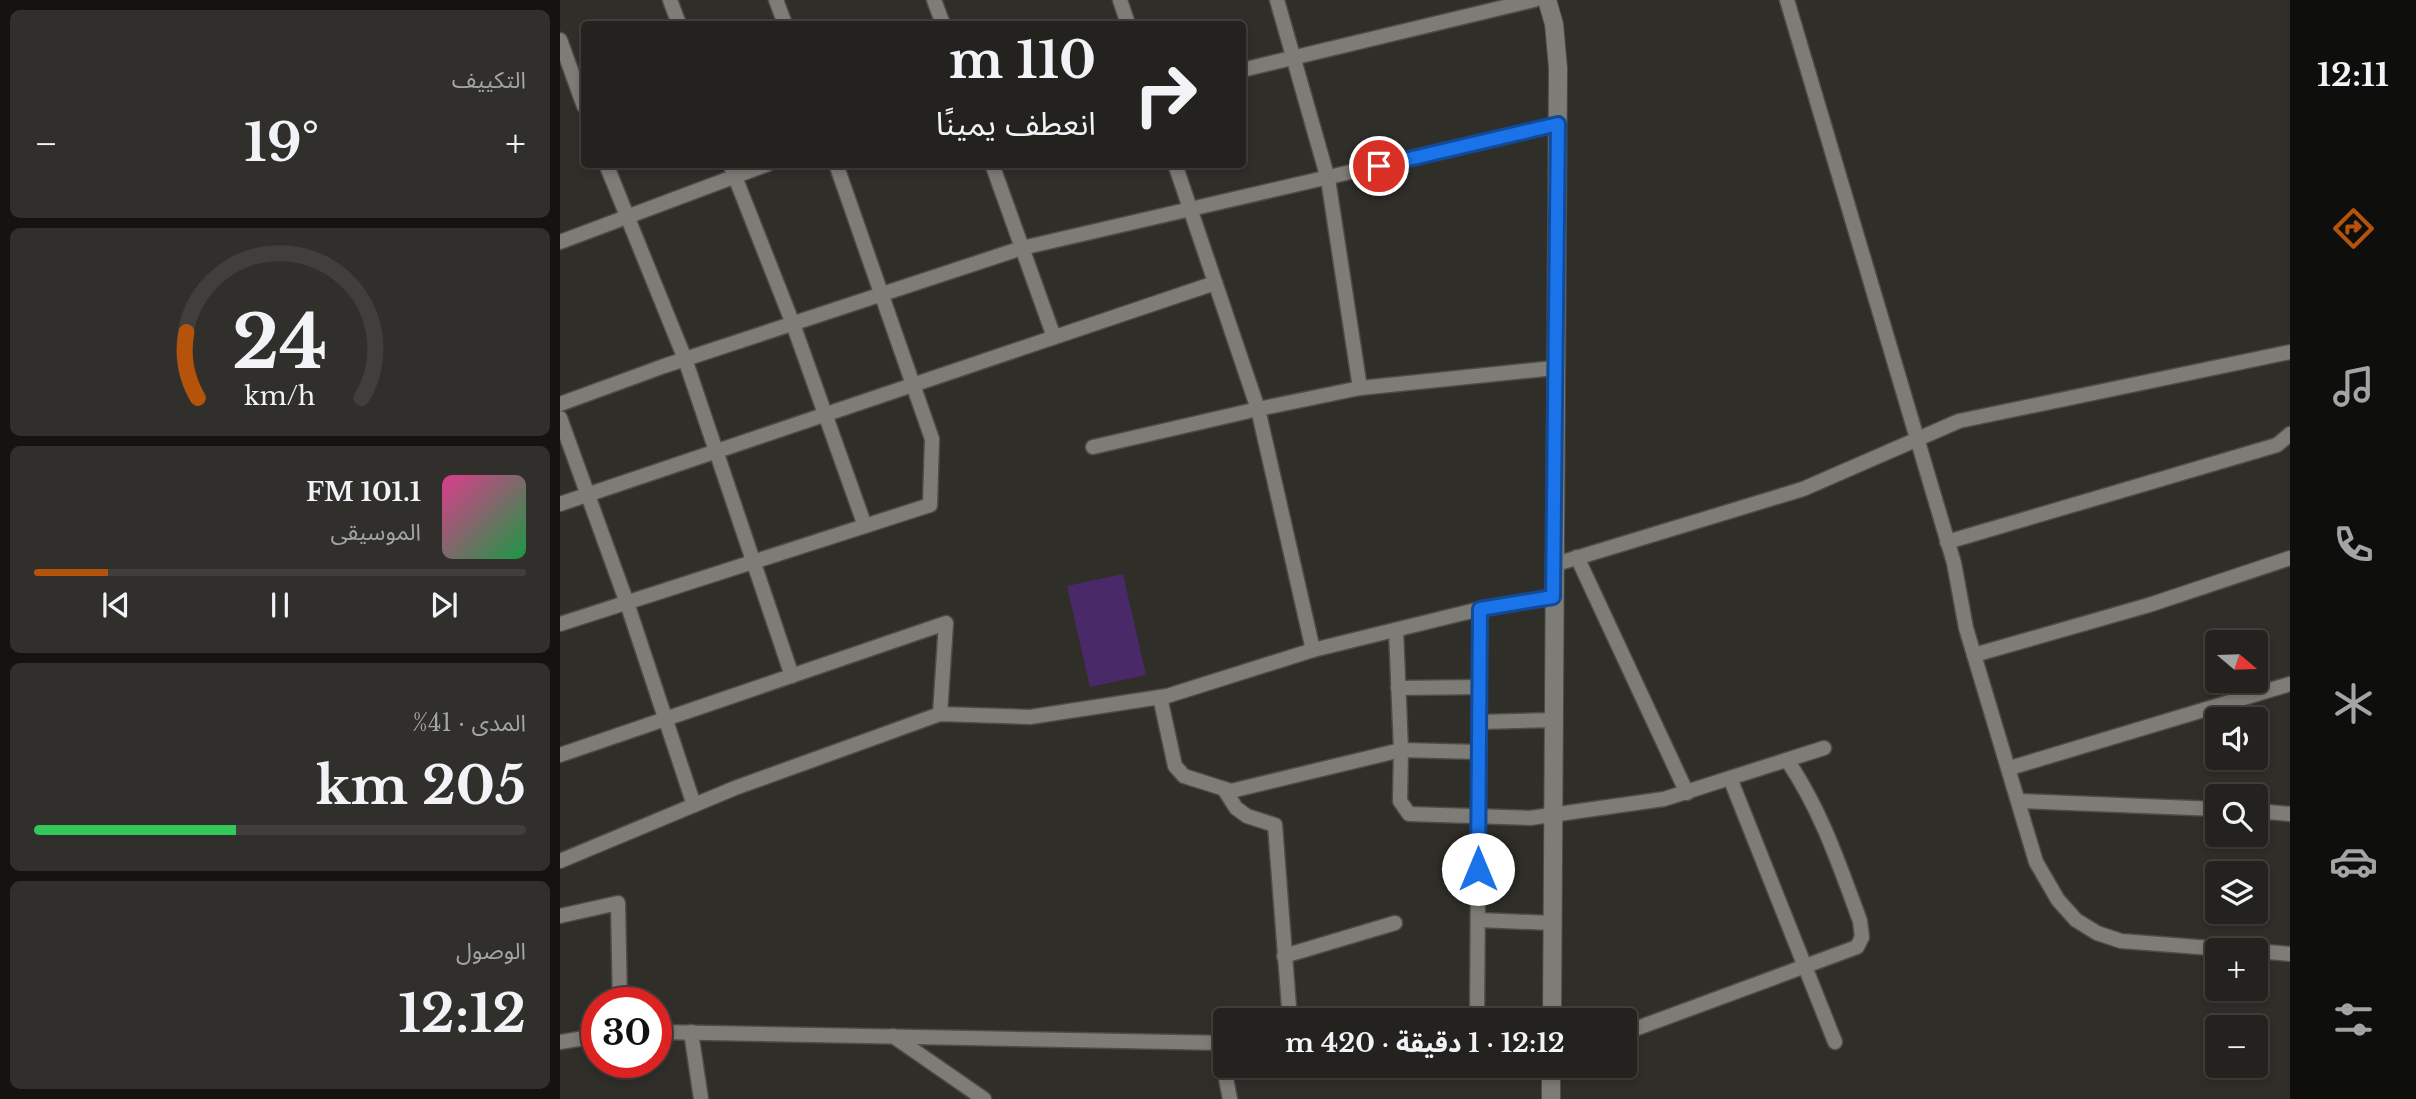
<!DOCTYPE html>
<html lang="ar">
<meta charset="utf-8">
<style>
:root{--surface:#24221f;--page:#302f2c;--text:#f1f3f6;--muted:#a3a4a4;--line:#413f3d;--accent:#b45309}
body{margin:0;font-family:"Libre Baskerville","Noto Sans Arabic",serif;background:var(--page);color:var(--text);direction:rtl;height:100vh;display:flex;flex-direction:column;font-size:26px;white-space:nowrap}
*{box-sizing:border-box;margin:0}
p{font-size:23px;color:var(--muted)}
.icon{flex:none;width:38px;height:38px;fill:none;stroke:currentColor;stroke-width:2;stroke-linecap:round;stroke-linejoin:round}
.map{position:relative;flex:1;overflow:hidden;direction:ltr}
.side{display:flex;flex-direction:column;gap:10px;padding:10px;background:#141311;width:560px}
.side>*{flex:none}
.hud{position:absolute;left:21px;top:21px;width:665px;height:147px;border-radius:7px;box-shadow:0 4px 10px #0003,0 0 0 2px var(--line);direction:rtl;background:#24221f;color:var(--text);overflow:hidden}
.needle{width:46px;rotate:109deg}
.fabs{position:absolute;left:1645px;top:630px;display:grid;gap:14px}
.fabs a{display:grid;place-items:center;width:63px;height:63px;border-radius:7px;background:var(--surface);box-shadow:0 4px 10px #0003,0 0 0 2px var(--line);font-size:35px}
.speed{position:absolute;left:21px;top:987px;display:flex;gap:14px;font-size:35px;font-weight:700;text-align:center}
.speed>*{display:grid;place-content:center;width:91px;height:91px;border-radius:50%;background:var(--surface);box-shadow:0 4px 10px #0003,0 0 0 2px var(--line);line-height:1}
.speed .limit{border:10px solid #d22;background:#fff;color:#111}
.pin{position:absolute;display:grid;place-items:center;width:60px;height:60px;color:#fff;margin:-30px;border:4px solid #fff;border-radius:50%;box-shadow:0 2px 7px #0007}
.me{position:absolute;width:77px;margin:-38px;rotate:0deg;stroke-linejoin:round;filter:drop-shadow(0 0 5px #0008)}
.turn{display:flex;align-items:center;gap:24px;height:147px;padding:0 35px;font-size:32px}
.turn .icon{width:91px;height:91px;stroke-width:2.5}
.turn b{display:block;font-size:49px;line-height:60px}
.big{font-size:52px;font-weight:700;line-height:1.1}
.side .widget{flex:1;display:flex;flex-direction:column;justify-content:center;gap:10px;min-width:0;padding:0 24px;border-radius:10px;background:var(--page)}
.side .dial{align-items:center;gap:0}
.dial svg{height:182px;overflow:visible;fill:none;stroke:var(--line);stroke-width:7;stroke-linecap:round;text-anchor:middle}
.dial text{fill:var(--text);stroke:none}
.song{display:flex;align-items:center;gap:21px}
.cover{width:84px;height:84px;border-radius:10px;background:linear-gradient(135deg,hsl(330 70% 55%),hsl(140 70% 35%))}
.played{height:7px;border-radius:4px;background:linear-gradient(90deg,var(--accent) 15%,var(--line) 15%)}
.keys{display:flex;justify-content:space-around;direction:ltr}
.heat{display:flex;justify-content:space-between;align-items:center;font-size:38px;direction:ltr}
.charge{height:10px;border-radius:5px;background:linear-gradient(90deg,#34c759 41%,var(--line) 0)}
.trip{position:absolute;left:653px;top:1008px;width:424px;height:70px;border-radius:7px;background:var(--surface);box-shadow:0 4px 10px #0003,0 0 0 2px var(--line);font-weight:700;line-height:70px;text-align:center;direction:rtl}
main{display:flex;flex:1;min-height:0}
.dock{display:flex;flex-direction:column;width:126px;justify-content:space-around;align-items:center;background:#0e0e0c;color:var(--muted)}
.dock .icon{width:49px;height:49px}
.dock .active{color:var(--accent)}
.dock b{font-size:32px;color:var(--text)}
.map>svg:first-child{display:block}
.green{fill:#4a2968}
.lines{fill:none;stroke-linecap:round;stroke-linejoin:round}
.minor-casing{stroke:#4e4c48;stroke-width:17}
.tertiary-casing{stroke:#4e4c48;stroke-width:20}
.minor{stroke:#7e7c76;stroke-width:14}
.tertiary{stroke:#7e7c76;stroke-width:18}
.route-casing{stroke:#114b97;stroke-width:18}
.route{stroke:#1a73e8;stroke-width:12}
</style>
<main>
<nav class="dock">
<b>12:11</b>
<svg class="icon active" aria-label="directions" viewBox="0 0 24 24"><path d="M12 3l9 9-9 9-9-9zM9 14v-3h6M13 9l2 2-2 2"/></svg>
<svg class="icon" aria-label="music" viewBox="0 0 24 24"><path d="M9 18V5l10-2v13"/><circle cx="6" cy="18" r="3"/><circle cx="16" cy="16" r="3"/></svg>
<svg class="icon" aria-label="phone" viewBox="0 0 24 24"><path d="M5 4h4l2 5-3 2q2 4 5 5l2-3 5 2v4C11 20 4 13 5 4z"/></svg>
<svg class="icon" aria-label="climate" viewBox="0 0 24 24"><path d="M12 3v18M4 7l16 10M4 17L20 7"/></svg>
<svg class="icon" aria-label="car" viewBox="0 0 24 24"><path d="M5 17H2v-5l4-1 3-4h7l3 4 3 1v5h-3M9 17h6M6 11h13"/><circle cx="7" cy="17" r="2"/><circle cx="17" cy="17" r="2"/></svg>
<svg class="icon" aria-label="filters" viewBox="0 0 24 24"><path d="M4 7h16M4 17h16"/><circle cx="9" cy="7" r="2"/><circle cx="15" cy="17" r="2"/></svg>
</nav>
<div class="map">
<svg width="1730" height="1099" viewBox="0 0 1730 1099">
<rect width="100%" height="100%" fill="#302e29"/>
<path class="green" d="M563,574L586,675L530,687L507,586Z"/>
<g class="lines">
<g class="minor-casing">
<g id="minor">
<path d="M110,0L119,24"/>
<path d="M216,0L225,24"/>
<path d="M374,0L383,24"/>
<path d="M560,0L568,24"/>
<path d="M717,0L768,179L800,388"/>
<path d="M1227,0L1394,563L1406,628L1476,862L1498,900L1516,920L1537,933L1561,941L1677,950"/>
<path d="M0,40L24,106"/>
<path d="M682,70L974,0"/>
<path d="M46,164L125,359L232,676"/>
<path d="M170,164L233,324L305,526"/>
<path d="M432,164L494,337"/>
<path d="M615,164L698,409L753,650"/>
<path d="M0,242L208,164"/>
<path d="M0,404L104,366L462,248L998,124"/>
<path d="M0,418L67,603L134,805"/>
<path d="M533,447L698,409L800,388L994,368"/>
<path d="M0,504L655,283"/>
<path d="M1387,542L1717,445L1730,434"/>
<path d="M1017,557L1127,793"/>
<path d="M993,565L1243,489L1399,421L1730,352"/>
<path d="M0,624L370,505L372,439L276,164"/>
<path d="M836,630L841,750L840,801L849,814L970,818L1104,799L1264,748"/>
<path d="M1414,655L1589,605L1730,558"/>
<path d="M838,688L919,687"/>
<path d="M600,697L615,766L624,776L671,791L841,750L919,752"/>
<path d="M919,722L993,720"/>
<path d="M0,755L386,623L380,714"/>
<path d="M1450,768L1730,684"/>
<path d="M1170,778L1275,1042"/>
<path d="M664,789L676,808L687,816L715,825L730,1020"/>
<path d="M1460,801L1657,809"/>
<path d="M1696,811L1730,814"/>
<path d="M0,861L175,788L380,714L470,717L607,696L753,650L920,609L993,597"/>
<path d="M0,916L58,903L60,1003"/>
<path d="M918,920L992,923"/>
<path d="M1696,951L1730,954"/>
<path d="M724,956L835,923"/>
<path d="M917,1020L920,609"/>
<path d="M96,1032L665,1043"/>
<path d="M131,1032L141,1099"/>
<path d="M1064,1033L1297,947L1302,937L1300,921C1279,864 1261,810 1227,760"/>
<path d="M333,1036L424,1099"/>
<path d="M0,1042L37,1036"/>
<path d="M659,1043L670,1099"/>
</g>
</g>
<g class="tertiary-casing">
<g id="tertiary">
<path d="M987,0L994,24L998,68L992,1020"/>
<path d="M991,1099V1066"/>
</g>
</g>
<use href="#minor" class="minor"/>
<use href="#tertiary" class="tertiary"/>
</g>
<g class="lines">
<g class="route-casing">
<path id="route" d="M819,166L998,124L993,597L920,609L918,869"/>
</g>
<use href="#route" class="route"/>
</g>
</svg>
<div class="fabs">
<a><svg class="needle" viewBox="-14 -14 28 28"><path d="M0-13l5 13h-10z" fill="#e53935"/><path d="M0 13l5-13h-10z" fill="#a3a4a4"/></svg></a>
<a><svg class="icon" aria-label="sound" viewBox="0 0 24 24"><path d="M4 9h4l5-4v14l-5-4H4zM17 9q2 3 0 6"/></svg></a>
<a><svg class="icon" aria-label="search" viewBox="0 0 24 24"><circle cx="10" cy="10" r="6"/><path d="M15 15l6 6"/></svg></a>
<a><svg class="icon" aria-label="layers" viewBox="0 0 24 24"><path d="M12 4l9 5-9 5-9-5zM3 14l9 5 9-5"/></svg></a>
<a>+</a>
<a>−</a>
</div>
<div class="speed"><div class="limit">30</div></div>
<div class="pin" style="left:819px;top:166px;background:#d93025"><svg class="icon" aria-label="arrive" viewBox="0 0 24 24"><path d="M6 21V4h12l-3 4 3 4H6"/></svg></div>
<svg class="me" style="left:918px;top:869px" viewBox="-20 -20 40 40"><circle r="19" fill="#fff"/><path d="M0-13L10 11 0 6-10 11z" fill="#1a73e8"/></svg>
<div class="trip">12:12 · 1 دقيقة · 420 m</div>
<div class="hud">
<div class="turn"><svg class="icon" aria-label="right" viewBox="0 0 24 24"><path d="M7 20v-9h11M14 6l5 5-5 5"/></svg><div><b>110 m</b>انعطف يمينًا</div></div>
</div>
</div>
<section class="side">
<div class="widget"><p>التكييف</p>
<div class="heat"><a>−</a><b class="big">19°</b><a>+</a></div>
</div>
<div class="widget dial"><svg viewBox="0 0 100 80">
<path d="M14 69A42 42 0 1 1 86 69"/>
<path d="M14 69A42 42 0 0 1 9 40" stroke="#b45309"/>
<text x="50" y="56" font-size="32" font-weight="700">24</text>
<text x="50" y="72" font-size="11">km/h</text>
</svg></div>
<div class="widget">
<div class="song"><i class="cover"></i><div><b>101.1 FM</b><p>الموسيقى</p></div></div>
<div class="played"></div>
<div class="keys"><svg class="icon" aria-label="previous" viewBox="0 0 24 24"><path d="M18 5L8 12l10 7zM5 5v14"/></svg><svg class="icon" aria-label="pause" viewBox="0 0 24 24"><path d="M8 5v14M16 5v14"/></svg><svg class="icon" aria-label="next" viewBox="0 0 24 24"><path d="M6 5l10 7-10 7zM19 5v14"/></svg></div>
</div>
<div class="widget"><p>المدى · 41%</p><b class="big">205 km</b><div class="charge"></div></div>
<div class="widget"><p>الوصول</p><b class="big">12:12</b></div>
</section>
</main>
